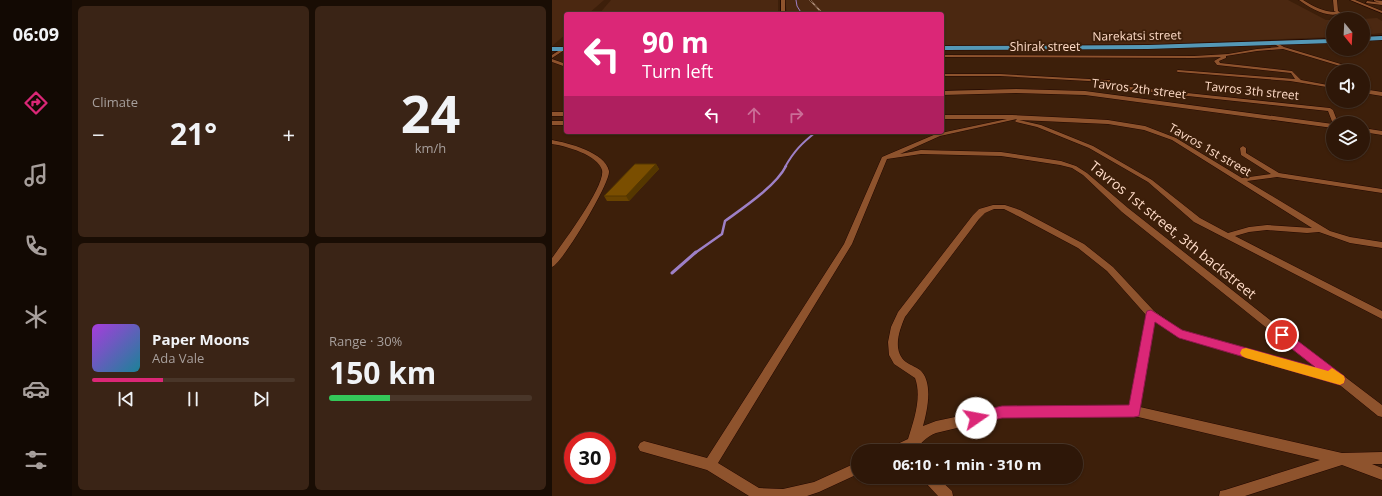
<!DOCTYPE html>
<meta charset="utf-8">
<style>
:root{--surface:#2e1708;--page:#3a2416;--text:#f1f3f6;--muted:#a79f9c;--line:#493629;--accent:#db2777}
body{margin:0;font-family:"Open Sans",sans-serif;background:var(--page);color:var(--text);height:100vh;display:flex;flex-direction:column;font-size:15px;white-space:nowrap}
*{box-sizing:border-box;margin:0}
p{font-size:13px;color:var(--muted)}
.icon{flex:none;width:22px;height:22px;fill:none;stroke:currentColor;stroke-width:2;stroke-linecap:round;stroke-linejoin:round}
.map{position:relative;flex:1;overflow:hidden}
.panel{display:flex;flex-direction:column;gap:6px;padding:6px;background:#190d04;width:480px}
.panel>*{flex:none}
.hud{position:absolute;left:12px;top:12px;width:380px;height:122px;border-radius:4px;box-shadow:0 1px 3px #0004,0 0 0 1px var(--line);background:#db2777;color:#fff;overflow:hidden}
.needle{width:26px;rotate:162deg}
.buttons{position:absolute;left:774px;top:12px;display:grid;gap:8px}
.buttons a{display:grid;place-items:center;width:44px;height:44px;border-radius:50%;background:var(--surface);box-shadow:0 1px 3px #0004,0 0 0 1px var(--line);font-size:20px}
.speed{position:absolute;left:12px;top:432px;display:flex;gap:8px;font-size:20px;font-weight:700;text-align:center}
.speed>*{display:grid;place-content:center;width:52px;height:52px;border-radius:50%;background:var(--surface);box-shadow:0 1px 3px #0004,0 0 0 1px var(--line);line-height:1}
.speed .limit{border:6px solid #d22;background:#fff;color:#111}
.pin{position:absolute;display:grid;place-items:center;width:34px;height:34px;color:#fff;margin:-17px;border:2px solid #fff;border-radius:50%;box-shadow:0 1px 4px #0007}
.me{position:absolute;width:44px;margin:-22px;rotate:78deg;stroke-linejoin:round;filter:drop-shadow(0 0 3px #0008)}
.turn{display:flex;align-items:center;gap:14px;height:84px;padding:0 12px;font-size:18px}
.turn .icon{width:52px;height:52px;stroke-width:2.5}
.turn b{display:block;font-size:28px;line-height:34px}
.lanes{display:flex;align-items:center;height:38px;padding:0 12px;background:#0003;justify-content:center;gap:20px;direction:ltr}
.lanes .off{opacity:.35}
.big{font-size:30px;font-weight:700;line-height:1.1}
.panel .tile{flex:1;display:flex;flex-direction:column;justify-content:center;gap:6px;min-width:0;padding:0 14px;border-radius:6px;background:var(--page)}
.panel .dial{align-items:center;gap:0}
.dial b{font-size:52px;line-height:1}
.song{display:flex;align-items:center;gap:12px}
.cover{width:48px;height:48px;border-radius:6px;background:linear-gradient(135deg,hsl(280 70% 55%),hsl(190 70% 35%))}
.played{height:4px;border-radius:2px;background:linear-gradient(90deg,var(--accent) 35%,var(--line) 35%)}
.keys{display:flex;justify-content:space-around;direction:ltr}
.heat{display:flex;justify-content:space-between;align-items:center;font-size:22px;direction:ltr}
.charge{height:6px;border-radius:3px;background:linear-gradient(90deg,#34c759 30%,var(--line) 0)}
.panel .tiles{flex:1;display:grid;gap:6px;grid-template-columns:repeat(2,1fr)}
.trip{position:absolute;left:299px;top:444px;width:232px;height:40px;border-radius:20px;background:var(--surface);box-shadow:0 1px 3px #0004,0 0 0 1px var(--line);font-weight:700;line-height:40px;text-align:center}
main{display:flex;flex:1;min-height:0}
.tabs{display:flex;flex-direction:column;width:72px;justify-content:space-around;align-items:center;background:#120903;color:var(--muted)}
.tabs .icon{width:28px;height:28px}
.tabs .selected{color:var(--accent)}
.tabs b{font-size:18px;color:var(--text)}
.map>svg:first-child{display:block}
.built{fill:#4b2811}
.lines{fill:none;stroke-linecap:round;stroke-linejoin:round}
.stream-far3{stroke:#9e80c7;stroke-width:1}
.stream-far2{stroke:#9e80c7;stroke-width:2}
.stream-far1{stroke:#9e80c7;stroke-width:2.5}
.stream{stroke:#9e80c7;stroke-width:3}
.minor-casing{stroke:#220700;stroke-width:1}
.secondary-casing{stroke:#220700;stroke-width:1}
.trunk-casing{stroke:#220700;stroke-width:1}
.minor{fill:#8e532d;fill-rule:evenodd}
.secondary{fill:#8e532d;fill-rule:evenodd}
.trunk{fill:#5498b6;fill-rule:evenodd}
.rail-casing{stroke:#b08f7a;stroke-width:1.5}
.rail{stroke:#3d1f0a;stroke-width:1;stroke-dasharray:3.5;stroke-linecap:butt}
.wall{fill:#694300}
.shaded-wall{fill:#553700}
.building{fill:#7a4e00;stroke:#553700}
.route{fill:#db2777;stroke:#8e194d}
.slow{fill:#f59e0b}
.labels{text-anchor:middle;stroke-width:4;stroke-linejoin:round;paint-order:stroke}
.far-street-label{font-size:12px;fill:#ffdcc8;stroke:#3d1f0a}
.street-label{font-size:14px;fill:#ffdcc8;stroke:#3d1f0a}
</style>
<main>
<nav class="tabs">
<b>06:09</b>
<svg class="icon selected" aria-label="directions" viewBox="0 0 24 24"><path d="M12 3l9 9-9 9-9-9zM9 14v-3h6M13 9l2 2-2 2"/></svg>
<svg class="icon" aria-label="music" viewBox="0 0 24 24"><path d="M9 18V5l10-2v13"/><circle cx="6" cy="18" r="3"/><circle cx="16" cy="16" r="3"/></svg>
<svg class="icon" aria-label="phone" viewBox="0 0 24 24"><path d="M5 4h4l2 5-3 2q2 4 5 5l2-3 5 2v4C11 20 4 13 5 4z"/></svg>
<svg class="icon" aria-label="climate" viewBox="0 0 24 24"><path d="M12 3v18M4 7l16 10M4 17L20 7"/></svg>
<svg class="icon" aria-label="car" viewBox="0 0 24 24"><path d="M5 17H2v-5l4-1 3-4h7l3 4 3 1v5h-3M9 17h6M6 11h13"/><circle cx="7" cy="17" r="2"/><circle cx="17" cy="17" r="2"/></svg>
<svg class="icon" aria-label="filters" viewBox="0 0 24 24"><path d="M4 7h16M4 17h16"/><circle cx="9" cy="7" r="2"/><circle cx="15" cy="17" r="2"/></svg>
</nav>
<section class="panel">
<div class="tiles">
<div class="tile"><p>Climate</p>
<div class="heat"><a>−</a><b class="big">21°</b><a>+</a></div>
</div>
<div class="tile dial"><b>24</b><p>km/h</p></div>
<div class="tile">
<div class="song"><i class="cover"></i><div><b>Paper Moons</b><p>Ada Vale</p></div></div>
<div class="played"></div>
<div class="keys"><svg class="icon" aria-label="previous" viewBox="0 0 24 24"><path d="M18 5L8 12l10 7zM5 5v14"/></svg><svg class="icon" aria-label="pause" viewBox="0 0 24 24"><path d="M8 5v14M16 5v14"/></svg><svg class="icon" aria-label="next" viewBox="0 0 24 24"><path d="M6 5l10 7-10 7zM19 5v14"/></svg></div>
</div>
<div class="tile"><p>Range · 30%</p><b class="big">150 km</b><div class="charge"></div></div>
</div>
</section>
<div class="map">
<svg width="830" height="496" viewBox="0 0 830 496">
<rect width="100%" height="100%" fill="#3d1f0a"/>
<g class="built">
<path d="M0,0H52L36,14H14V34L0,46Z"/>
<path d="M59,0H226V14H47Z"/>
<path d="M233,0H736L774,20H781V37L602,44L390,45V14H235Z"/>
<path d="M825,18L830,21V33L811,35L810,19Z"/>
</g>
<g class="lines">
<path class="stream-far3" d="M244,0L245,6L250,14"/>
<path class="stream-far2" d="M233,167C242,151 250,143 264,132"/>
<path class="stream-far1" d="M143,253L170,234L173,221C191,208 224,186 234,166"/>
<path class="stream" d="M120,273L144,252"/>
<g class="minor-casing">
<g id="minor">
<rect x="229" y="0" width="4" height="14"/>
<path d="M747,0H751C761,6 771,12 784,12L782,11L781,0H785L786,11L789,13C776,19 758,8 747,0Z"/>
<path d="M798,0H803L830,11V13Z"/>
<path d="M815,1L830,3V5L814,3Z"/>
<path d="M723,42L732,47L812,71L811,72V71H805L731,49L705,51L674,56V58L667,61L668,63L740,71L749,80L781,86V88L738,81L626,72L624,71L626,70L743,79L739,73L665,65L662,61L669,57L642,58L390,57V55L642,56L676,54L705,49L727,47L721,43Z"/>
<path d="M11,48L14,49L0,58V55Z"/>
<path d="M0,59L14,64V67L0,62Z"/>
<path d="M390,74H448L556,80H558L560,85L778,108L781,110L786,123H781V124L776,111L561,88V90L559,91L557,90L554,82L448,76H390Z"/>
<path d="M464,89L533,91L781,124V128L533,95L464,93L390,95V91Z"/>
<path d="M811,89L830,92V96L811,93Z"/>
<rect x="0" y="112" width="14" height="4"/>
<path d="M390,115H460L521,118L556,120L593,126L624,138L690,178L719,174L689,155L688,148L691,146L694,148V153L727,173L830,189V193L725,177L695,181L778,231L798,237L830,242V248L798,243L767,232L755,233L715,230L697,232L683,236L830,311V319L642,222L596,182L537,148L485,127L464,122L463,121L465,119L388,136L348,154L369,150L449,152L509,161L524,166L535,173L576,208L722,323L830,405V417L826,416L784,382L627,338L602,321L588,407L790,453L830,452V464H820L830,468V480L790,465L693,496H667L668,491L673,490L768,460L582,416L451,417L384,433C376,436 367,443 365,451H337L339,447L356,439C362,420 370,397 363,378L342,364L337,355L336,342L339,327L346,312L421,215L427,209L441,205H453L468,210L532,244L561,267L602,311L630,331L766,369L570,212L531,175L520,168L508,165L449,156L369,154L335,159L300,244L166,463L207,488L231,489L262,482L306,462V474L267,492L255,496H197L155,470L88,451L86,447L88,443L92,441L155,458L292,244L330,157L384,134L455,119H390ZM467,120L556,124L592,130L620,140L760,228L715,225L697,227L676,233L648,218L600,180L541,146L489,125ZM442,209H452L462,214L526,248L555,271L594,315L577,406L451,407L384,421L371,426C375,412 381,385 370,372C366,367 359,366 354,362C340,351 347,331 353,317L427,219L433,213Z"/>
<rect x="0" y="121" width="14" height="4"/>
<path d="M811,128L830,131V135L811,132Z"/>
<path d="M0,140C16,143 53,152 57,171C59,182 10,264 0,267V258C10,244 54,185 50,170C46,155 14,146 0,144Z"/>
<path d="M370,477H385L400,491L401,496H386L372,481Z"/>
</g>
</g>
<g class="secondary-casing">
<path id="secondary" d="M822,0L830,1V4L822,1Z"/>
</g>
<g class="trunk-casing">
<g id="trunk">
<path d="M830,36V40L811,41V37Z"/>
<path d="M781,39V43L596,49L390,50V46L596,45Z"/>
<rect x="0" y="47" width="14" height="4"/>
</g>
</g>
<use href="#minor" class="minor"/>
<use href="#secondary" class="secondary"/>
<use href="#trunk" class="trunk"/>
<g class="rail-casing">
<path id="rail" d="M258,0L271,14"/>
</g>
<use href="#rail" class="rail"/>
</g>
<path class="wall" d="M104,164L107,169L77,201H55L52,196Z"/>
<path class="shaded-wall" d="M104,164L107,169L77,201L74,196Z"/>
<path class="building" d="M83,164H104L74,196H52Z"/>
<path class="route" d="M599,310L630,330L763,367L726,338L725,335L726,332L730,330L734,332L792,376L793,379L792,383L788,385L627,338L603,322L587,416L582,417L450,418L424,424L419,422L418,418L419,413L450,406L577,405L594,314L595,311Z"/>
<path class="slow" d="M694,348L776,371L780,368L792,376L793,379L792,383L788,385L694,358L690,356L688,353L690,349Z"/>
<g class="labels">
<g class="far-street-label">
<text transform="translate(585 36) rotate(-1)" y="4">Narekatsi street</text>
<text x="493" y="51">Shirak street</text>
<text transform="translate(587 89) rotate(7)" y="4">Tavros 2th street</text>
<text transform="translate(700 91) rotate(6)" y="4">Tavros 3th street</text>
<text transform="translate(658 150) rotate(30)" y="4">Tavros 1st street</text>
</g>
<g class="street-label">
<text transform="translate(621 230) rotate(39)" y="5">Tavros 1st street, 3th backstreet</text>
</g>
</g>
</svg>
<div class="buttons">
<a><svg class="needle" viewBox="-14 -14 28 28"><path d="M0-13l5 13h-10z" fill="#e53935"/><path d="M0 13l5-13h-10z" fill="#a79f9c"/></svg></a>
<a><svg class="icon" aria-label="sound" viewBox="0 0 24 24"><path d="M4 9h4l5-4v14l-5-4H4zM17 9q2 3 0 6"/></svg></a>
<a><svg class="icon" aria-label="layers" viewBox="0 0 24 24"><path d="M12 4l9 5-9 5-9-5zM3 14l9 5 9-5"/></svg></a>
</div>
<div class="speed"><div class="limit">30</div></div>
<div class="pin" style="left:730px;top:335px;background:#d93025"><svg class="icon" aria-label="arrive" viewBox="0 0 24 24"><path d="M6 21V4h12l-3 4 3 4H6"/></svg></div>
<svg class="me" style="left:424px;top:418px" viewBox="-20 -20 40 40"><circle r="19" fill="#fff"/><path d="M0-13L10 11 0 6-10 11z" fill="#db2777"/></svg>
<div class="trip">06:10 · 1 min · 310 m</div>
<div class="hud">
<div class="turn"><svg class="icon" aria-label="left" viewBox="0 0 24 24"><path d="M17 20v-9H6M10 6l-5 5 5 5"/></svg><div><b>90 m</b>Turn left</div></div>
<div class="lanes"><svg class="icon" aria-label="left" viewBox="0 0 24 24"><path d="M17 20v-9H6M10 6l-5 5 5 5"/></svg><svg class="icon off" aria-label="ahead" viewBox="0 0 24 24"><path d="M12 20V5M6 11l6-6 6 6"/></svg><svg class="icon off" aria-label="right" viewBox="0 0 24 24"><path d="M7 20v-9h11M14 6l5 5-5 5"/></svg></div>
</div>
</div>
</main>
